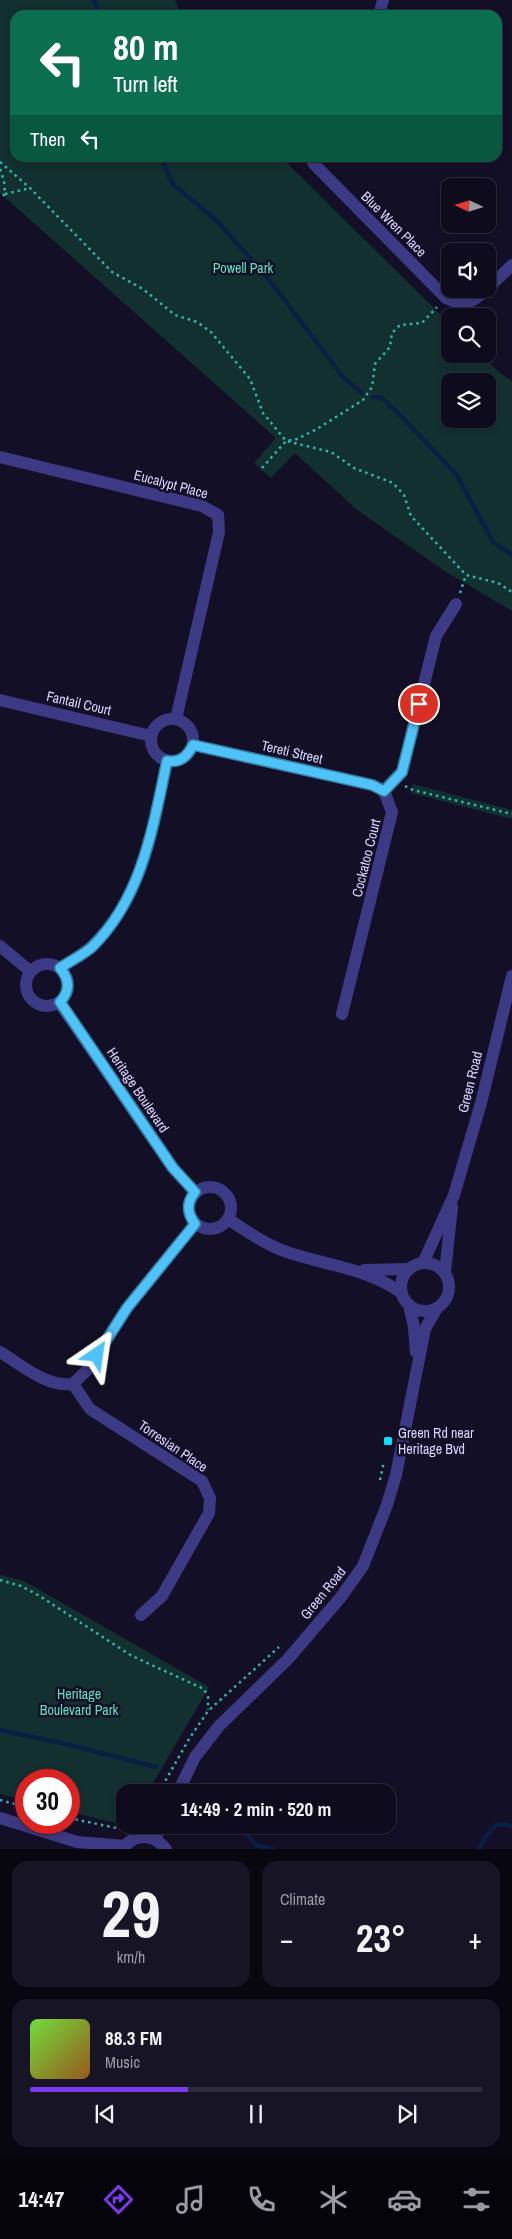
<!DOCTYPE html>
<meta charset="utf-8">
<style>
:root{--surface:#0e0b1c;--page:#171425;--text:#f1f3f6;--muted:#9b9ba3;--line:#2e2b3b;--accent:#7c3aed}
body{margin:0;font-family:"Archivo Narrow",sans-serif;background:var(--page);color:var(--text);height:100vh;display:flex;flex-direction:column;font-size:19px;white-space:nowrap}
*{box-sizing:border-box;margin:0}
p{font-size:16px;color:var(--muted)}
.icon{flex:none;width:28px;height:28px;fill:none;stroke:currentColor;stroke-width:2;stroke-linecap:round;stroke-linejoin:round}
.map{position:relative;height:1849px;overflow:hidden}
.drawer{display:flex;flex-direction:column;gap:12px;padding:12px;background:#08060f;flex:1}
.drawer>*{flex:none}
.guide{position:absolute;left:10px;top:10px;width:492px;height:152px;border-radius:15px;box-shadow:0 2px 8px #0003,0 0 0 1px var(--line);background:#0b6e4f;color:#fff;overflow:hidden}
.needle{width:32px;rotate:274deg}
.buttons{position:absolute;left:441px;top:178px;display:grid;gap:10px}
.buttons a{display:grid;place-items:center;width:55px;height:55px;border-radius:10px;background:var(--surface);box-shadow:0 2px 8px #0003,0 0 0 1px var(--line);font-size:25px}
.speed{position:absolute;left:15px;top:1769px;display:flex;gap:10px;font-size:25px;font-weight:700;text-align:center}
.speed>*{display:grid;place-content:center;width:65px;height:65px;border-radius:50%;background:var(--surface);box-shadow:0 2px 8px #0003,0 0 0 1px var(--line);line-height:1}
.speed .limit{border:8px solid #d22;background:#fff;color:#111}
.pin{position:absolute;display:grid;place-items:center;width:42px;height:42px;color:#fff;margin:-21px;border:2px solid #fff;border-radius:50%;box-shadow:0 1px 5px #0007}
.me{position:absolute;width:55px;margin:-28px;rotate:32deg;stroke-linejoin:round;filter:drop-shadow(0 0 4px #0008)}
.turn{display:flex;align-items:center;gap:18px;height:105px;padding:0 20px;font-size:22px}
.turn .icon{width:65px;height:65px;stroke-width:2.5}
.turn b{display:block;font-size:35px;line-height:42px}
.then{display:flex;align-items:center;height:48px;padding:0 20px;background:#0003;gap:10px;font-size:19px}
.big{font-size:38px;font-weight:800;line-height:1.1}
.drawer .widget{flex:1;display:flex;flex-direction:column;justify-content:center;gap:8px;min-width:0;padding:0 18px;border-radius:15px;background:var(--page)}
.drawer .dial{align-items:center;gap:0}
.dial b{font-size:65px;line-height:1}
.song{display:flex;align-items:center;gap:15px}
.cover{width:60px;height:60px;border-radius:8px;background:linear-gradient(135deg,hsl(100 70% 55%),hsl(30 70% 35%))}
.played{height:5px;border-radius:2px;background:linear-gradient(90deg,var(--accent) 35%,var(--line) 35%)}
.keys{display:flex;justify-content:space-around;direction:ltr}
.heat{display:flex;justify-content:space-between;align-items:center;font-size:28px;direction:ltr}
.drawer .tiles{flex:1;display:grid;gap:12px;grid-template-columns:1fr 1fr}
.widget:last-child{grid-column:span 2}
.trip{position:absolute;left:116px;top:1784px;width:280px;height:50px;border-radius:15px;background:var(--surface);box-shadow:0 2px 8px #0003,0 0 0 1px var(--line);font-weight:800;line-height:50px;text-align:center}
.tabs{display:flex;height:80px;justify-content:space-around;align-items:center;background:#06040b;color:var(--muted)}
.tabs .icon{width:35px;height:35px}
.tabs .selected{color:var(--accent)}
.tabs b{font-size:22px;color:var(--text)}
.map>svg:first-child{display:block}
.green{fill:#12302f;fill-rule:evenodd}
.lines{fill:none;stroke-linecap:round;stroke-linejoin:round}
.stream{stroke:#0a1f44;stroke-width:4.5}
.path{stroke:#2fb8b0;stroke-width:2.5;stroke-dasharray:2.5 4;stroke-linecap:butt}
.minor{stroke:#3d3a85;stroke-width:12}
.tertiary{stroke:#3d3a85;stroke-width:12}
.route-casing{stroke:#337fa1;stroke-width:12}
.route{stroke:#4fc3f7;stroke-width:9}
.poi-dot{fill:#00e5ff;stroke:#130f26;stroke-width:2}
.labels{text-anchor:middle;stroke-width:5;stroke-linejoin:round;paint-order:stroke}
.street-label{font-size:14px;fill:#d9d4ff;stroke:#130f26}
.park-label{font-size:14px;fill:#5fe0c0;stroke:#130f26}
.poi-label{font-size:14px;fill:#d9d4ff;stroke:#130f26;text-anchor:start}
</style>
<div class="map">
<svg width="512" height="1849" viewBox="0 0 512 1849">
<rect width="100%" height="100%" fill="#130f26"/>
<g class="green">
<path d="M0,0H175L181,15H15V158H282L450,324V354H480L500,373L512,381V611L443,570L356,509L295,453L271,478L254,463L276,438L0,193ZM450,381H488V419H450Z"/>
<path d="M413,784L512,810V819L411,793Z"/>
<path d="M0,1575L24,1581L209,1687L148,1792H125V1825H130L129,1826L69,1812V1780H26V1801L0,1794Z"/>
</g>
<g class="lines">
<g class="stream">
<path d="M94,0L100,15"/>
<path d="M161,158L173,184L218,222L267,277L343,377L361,392"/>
<path d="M373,397L382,398L402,417L457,475L493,542L512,555"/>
<path d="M0,1730L66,1744L156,1767"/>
<path d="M199,1786L206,1792"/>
<path d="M240,1825L256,1845L272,1849"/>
<path d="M479,1849L486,1836L497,1824L512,1826"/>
</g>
<g class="path">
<path d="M0,162L30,188L112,272L143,289L175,315L197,322L211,332L250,379L263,413L286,441L331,452L354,468L393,483L404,495L411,516L466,575L498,583L512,592"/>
<path d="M0,169L4,181L5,194L0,198"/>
<path d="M5,194L30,188"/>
<path d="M262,468L286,441L297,439L317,429L363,400L372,387L375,364L390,347L392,333L400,325L422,323L437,307"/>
<path d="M460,593L466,575"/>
<path d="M405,786L413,790L512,814"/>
<path d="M380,1480L384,1461"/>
<path d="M0,1580L21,1586L38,1595L132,1656L204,1689L208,1697V1710"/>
<path d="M159,1792L189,1739L208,1711L279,1647"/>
<path d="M0,1800L26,1807"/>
<path d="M69,1818L126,1830"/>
</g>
<g class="minor">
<path d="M379,15L383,0"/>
<path d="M311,158L314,164L446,298C466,307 472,303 487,289"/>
<path d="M488,288L512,265"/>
<path d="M0,457L202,506L218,515L219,532L176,719"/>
<path d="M0,700L151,736"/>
<circle cx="172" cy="740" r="21"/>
<path d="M193,745L373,785L384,791"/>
<path d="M0,946L30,971"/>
<circle cx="47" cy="985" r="21"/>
<path d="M60,968C70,961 83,955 92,946C143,898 153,827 167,761"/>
<path d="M59,1002L173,1168L195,1192"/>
<path d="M342,1014L392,812L384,791L402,772L436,636L456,604"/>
<circle cx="210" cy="1208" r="21"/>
<path d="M228,1219C248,1232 269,1247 293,1254C331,1266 368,1269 402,1293"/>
<path d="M364,1270L409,1269"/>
<path d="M0,1352C23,1366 46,1387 73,1384L90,1409L202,1481L210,1498L209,1513L162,1596L141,1615"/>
<path d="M73,1384L87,1370L127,1308L195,1224"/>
</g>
<g class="tertiary">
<circle cx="425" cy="1287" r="24"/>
<path d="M423,1263L454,1195L481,1103L512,976"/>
<path d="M445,1272L452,1207"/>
<path d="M409,1305L414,1327L416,1352"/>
<path d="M178,1792L195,1757L219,1726L288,1659L341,1597L363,1566L387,1505L396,1475L425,1329L437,1308"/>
<path d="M0,1818L77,1842L125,1846"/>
<path d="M155,1839L162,1825"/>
<path d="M123,1849C134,1832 154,1834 166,1849"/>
</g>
</g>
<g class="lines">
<g class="route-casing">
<path id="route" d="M97,1355L127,1308L195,1224C187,1213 186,1203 195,1192L173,1168L60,1002C70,991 70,980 60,968C70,961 83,955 92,947C142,898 153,827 167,761C180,763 187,757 193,745L372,785L384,791L402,772L419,704"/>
</g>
<use href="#route" class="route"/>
</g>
<rect class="poi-dot" x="383" y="1436" width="10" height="10" rx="2.5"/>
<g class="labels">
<g class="street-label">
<text transform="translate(394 224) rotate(45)" y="5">Blue Wren Place</text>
<text transform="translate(171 484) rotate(15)" y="5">Eucalypt Place</text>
<text transform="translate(79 703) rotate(13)" y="5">Fantail Court</text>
<text transform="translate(292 752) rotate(13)" y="5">Tereti Street</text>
<text transform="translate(366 858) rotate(-76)" y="5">Cockatoo Court</text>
<text transform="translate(470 1082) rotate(-76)" y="5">Green Road</text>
<text transform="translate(138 1090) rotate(56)" y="5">Heritage Boulevard</text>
<text transform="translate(173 1446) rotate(34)" y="5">Torresian Place</text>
<text transform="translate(323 1593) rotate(-51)" y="5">Green Road</text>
</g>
<g class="park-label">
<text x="243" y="273">Powell Park</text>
<text x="79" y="1699">Heritage<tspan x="79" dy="16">Boulevard Park</tspan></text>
</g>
<g class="poi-label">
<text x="398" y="1438">Green Rd near<tspan x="398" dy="16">Heritage Bvd</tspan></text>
</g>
</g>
</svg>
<div class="buttons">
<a><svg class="needle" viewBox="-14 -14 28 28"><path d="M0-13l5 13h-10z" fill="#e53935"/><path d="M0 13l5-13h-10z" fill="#9b9ba3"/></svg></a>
<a><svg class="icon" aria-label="sound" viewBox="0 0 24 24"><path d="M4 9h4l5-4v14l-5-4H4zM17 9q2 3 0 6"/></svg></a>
<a><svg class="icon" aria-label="search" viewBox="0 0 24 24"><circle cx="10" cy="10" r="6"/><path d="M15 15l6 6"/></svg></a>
<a><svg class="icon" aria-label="layers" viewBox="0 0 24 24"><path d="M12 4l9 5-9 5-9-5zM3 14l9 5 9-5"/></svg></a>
</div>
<div class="speed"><div class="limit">30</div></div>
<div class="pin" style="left:419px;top:704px;background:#d93025"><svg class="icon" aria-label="arrive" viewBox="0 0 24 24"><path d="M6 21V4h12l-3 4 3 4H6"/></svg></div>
<svg class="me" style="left:97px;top:1355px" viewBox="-20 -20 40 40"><path d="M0-17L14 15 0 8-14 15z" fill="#4fc3f7" stroke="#fff" stroke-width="4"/></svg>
<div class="trip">14:49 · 2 min · 520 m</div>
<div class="guide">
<div class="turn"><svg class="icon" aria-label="left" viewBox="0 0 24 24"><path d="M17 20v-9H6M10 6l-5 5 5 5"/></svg><div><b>80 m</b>Turn left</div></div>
<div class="then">Then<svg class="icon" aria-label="left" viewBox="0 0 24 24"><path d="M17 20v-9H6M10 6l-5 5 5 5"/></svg></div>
</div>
</div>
<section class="drawer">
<div class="tiles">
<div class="widget dial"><b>29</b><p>km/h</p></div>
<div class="widget"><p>Climate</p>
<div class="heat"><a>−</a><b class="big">23°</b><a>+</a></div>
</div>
<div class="widget">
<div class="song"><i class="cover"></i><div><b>88.3 FM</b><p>Music</p></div></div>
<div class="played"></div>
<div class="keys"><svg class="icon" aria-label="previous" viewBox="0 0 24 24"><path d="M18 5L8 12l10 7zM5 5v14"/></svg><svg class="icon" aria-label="pause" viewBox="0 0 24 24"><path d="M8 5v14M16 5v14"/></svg><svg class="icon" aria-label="next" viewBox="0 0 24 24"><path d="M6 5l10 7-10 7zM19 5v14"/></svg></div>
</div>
</div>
</section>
<nav class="tabs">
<b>14:47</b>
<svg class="icon selected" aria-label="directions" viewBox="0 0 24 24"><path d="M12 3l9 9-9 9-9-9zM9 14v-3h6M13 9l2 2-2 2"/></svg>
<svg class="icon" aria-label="music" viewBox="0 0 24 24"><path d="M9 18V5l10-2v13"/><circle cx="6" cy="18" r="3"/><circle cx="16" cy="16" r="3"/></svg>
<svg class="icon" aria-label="phone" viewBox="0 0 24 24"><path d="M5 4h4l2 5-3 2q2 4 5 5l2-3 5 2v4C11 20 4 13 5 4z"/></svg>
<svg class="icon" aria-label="climate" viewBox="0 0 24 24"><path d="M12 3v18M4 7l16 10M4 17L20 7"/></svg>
<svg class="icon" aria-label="car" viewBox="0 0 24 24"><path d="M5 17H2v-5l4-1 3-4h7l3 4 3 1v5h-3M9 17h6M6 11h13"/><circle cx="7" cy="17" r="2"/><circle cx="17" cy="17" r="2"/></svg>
<svg class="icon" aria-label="filters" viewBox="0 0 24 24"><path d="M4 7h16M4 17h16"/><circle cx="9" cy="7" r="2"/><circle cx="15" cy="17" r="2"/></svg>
</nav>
